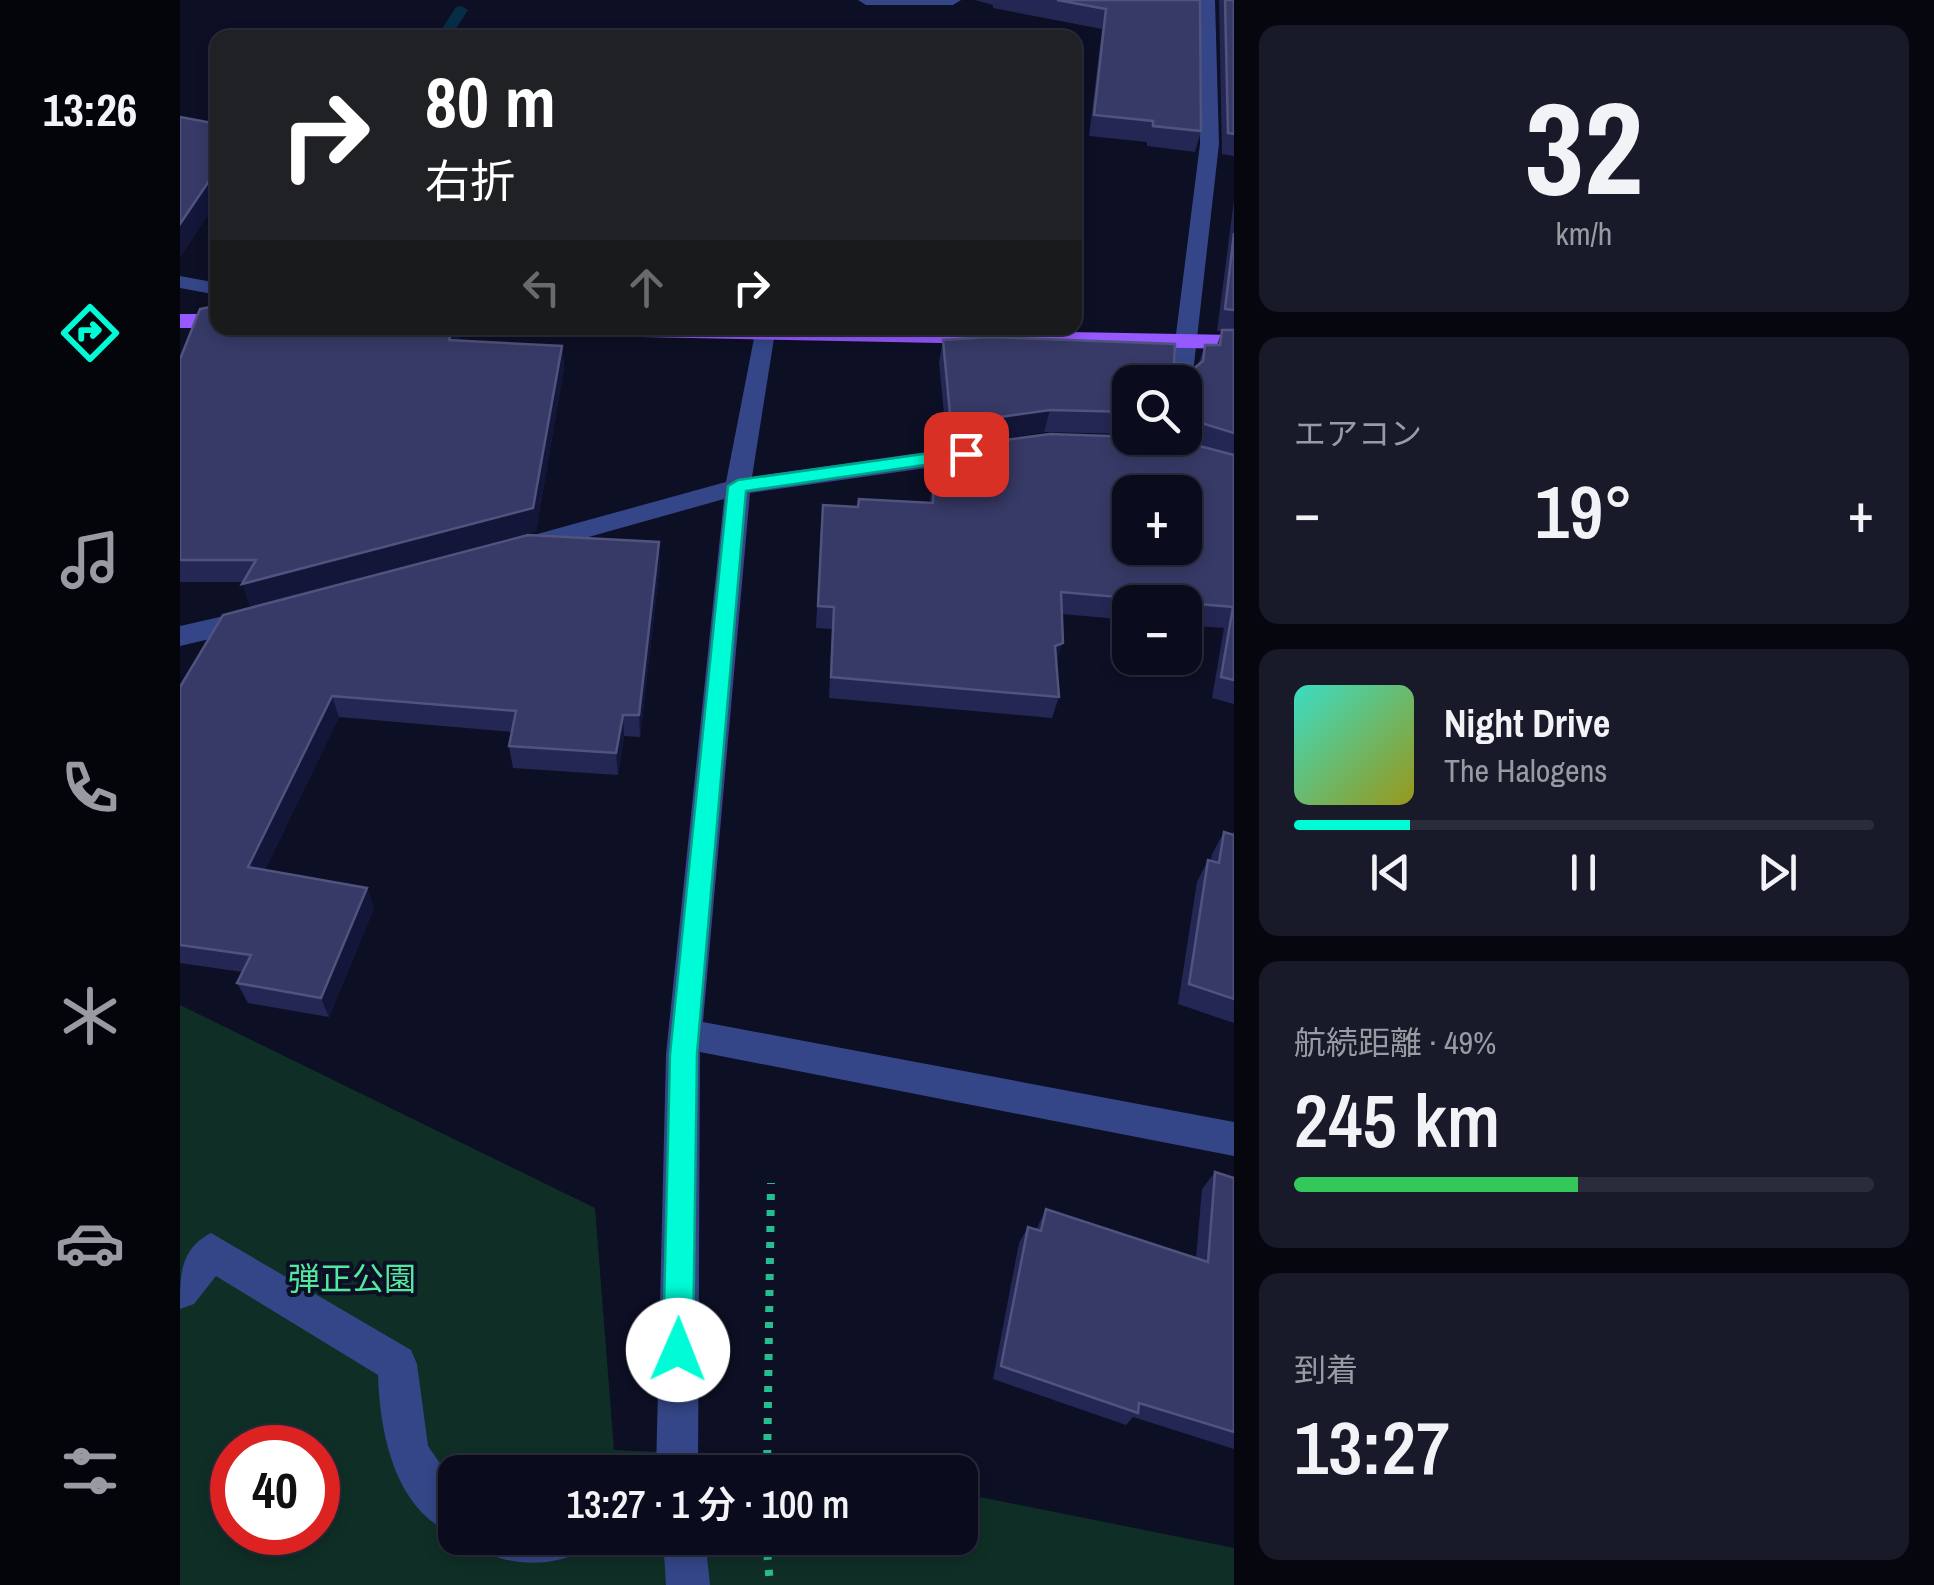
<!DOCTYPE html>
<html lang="ja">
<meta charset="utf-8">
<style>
:root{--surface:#0a0b1c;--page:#181929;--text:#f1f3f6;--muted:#999ba3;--line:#2a2b3b;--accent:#00fcd6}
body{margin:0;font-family:"Archivo Narrow","Noto Sans JP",sans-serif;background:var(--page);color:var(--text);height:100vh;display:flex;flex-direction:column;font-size:38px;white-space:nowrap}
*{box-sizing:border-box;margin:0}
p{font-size:32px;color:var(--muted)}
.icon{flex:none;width:55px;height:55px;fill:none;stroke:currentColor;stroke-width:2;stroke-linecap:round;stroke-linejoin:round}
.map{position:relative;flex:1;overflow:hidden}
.drawer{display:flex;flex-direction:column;gap:25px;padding:25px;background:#06060f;width:700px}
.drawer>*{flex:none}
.top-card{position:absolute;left:30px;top:30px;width:872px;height:305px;border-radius:20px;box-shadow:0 5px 15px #0003,0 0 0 2px var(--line);background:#202124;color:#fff;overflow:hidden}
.tools{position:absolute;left:932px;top:365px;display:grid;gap:20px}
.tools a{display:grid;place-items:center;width:90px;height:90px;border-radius:20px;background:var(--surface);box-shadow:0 5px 15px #0003,0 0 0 2px var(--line);font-size:50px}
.speed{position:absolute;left:30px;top:1425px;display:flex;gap:20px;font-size:50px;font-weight:700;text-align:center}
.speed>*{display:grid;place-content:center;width:130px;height:130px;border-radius:50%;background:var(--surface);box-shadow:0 5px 15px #0003,0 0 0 2px var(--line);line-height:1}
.speed .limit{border:15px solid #d22;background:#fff;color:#111}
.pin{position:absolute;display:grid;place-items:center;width:85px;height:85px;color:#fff;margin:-42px;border-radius:20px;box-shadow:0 5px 15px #0006}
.me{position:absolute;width:110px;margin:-55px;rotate:1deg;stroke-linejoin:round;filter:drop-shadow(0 0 8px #0008)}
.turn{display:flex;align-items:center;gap:35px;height:210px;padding:0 50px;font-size:45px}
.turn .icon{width:130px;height:130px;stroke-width:2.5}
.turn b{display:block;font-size:70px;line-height:85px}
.lanes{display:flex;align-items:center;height:95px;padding:0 50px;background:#0003;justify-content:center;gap:50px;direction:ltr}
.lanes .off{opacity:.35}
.big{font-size:75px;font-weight:600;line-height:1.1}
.drawer .card{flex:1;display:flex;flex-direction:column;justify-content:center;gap:15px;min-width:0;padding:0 35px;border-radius:20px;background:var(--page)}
.drawer .dial{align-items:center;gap:0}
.dial b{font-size:130px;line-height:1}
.song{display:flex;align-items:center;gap:30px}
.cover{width:120px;height:120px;border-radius:15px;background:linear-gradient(135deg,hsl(170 70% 55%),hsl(60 70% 35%))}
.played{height:10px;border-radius:5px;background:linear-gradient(90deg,var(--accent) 20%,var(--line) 20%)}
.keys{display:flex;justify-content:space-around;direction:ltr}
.heat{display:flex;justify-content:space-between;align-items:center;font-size:55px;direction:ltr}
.charge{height:15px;border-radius:8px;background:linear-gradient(90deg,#34c759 49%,var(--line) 0)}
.trip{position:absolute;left:258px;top:1455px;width:540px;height:100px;border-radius:20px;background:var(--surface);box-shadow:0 5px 15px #0003,0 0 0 2px var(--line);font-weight:600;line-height:100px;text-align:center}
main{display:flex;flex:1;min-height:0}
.menu{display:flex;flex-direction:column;width:180px;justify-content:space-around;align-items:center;background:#04040b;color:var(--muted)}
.menu .icon{width:70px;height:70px}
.menu .active{color:var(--accent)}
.menu b{font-size:45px;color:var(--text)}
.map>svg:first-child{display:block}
.green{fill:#0f2f26;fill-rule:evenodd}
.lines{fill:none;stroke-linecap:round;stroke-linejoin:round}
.stream{fill:#062d45;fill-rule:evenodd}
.path{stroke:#26be8e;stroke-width:8;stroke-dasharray:6 10;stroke-linecap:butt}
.minor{fill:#344687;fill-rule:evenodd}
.major{fill:#9658ff;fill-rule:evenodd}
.wall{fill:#242754}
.shaded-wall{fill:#131639}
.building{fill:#373a66;stroke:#4f537e;stroke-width:2.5;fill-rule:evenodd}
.route{fill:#00fcd6;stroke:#00a48b;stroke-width:2.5}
.labels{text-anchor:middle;stroke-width:8;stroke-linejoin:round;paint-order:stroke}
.near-park-label{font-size:32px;fill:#54e79e;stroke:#0d0f25}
</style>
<main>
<nav class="menu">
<b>13:26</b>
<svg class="icon active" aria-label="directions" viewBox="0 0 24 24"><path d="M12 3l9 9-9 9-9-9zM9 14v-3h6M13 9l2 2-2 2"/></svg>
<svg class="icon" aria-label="music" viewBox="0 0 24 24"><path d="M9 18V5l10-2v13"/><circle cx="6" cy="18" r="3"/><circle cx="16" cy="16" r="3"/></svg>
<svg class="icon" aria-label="phone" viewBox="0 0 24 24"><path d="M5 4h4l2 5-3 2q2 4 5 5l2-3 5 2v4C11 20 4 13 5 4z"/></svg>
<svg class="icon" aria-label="climate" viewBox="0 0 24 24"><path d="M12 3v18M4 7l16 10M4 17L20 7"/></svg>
<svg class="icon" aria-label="car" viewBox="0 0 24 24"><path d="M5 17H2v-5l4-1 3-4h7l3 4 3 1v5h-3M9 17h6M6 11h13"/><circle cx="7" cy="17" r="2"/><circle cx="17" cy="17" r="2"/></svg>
<svg class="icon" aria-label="filters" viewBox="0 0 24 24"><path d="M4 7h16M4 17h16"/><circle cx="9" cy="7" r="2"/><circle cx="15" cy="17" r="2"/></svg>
</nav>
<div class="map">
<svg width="1054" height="1585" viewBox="0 0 1054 1585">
<rect width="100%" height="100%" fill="#0d0f25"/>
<path class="green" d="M0,1005L415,1208L434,1450L599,1457L679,1472H275V1538H780V1493L1054,1548V1585H0ZM52,1448H138V1532H52Z"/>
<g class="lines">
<path class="stream" d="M281,6L288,10L270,38H256L276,7Z"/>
<g class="path">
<path d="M587,1472L591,1183"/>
<path d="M586,1538L590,1585"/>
</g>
<g class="minor">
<path d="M678,0H781L773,5H686Z"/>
<path d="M1019,0H1035L1039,144L1012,382L1005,388V382H990L1020,144Z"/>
<path d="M0,276L38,283V295L0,288Z"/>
<path d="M576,328H592L595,332L572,477L810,443L822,451L810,459L570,493L523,1022L1054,1122V1156L520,1052L518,1472H476L486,1054L544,499L341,556L328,547L332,541L546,482Z"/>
<path d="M75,609L85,612L89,619L85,626L0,646V626Z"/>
<path d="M31,1233L231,1350L237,1364L248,1446L275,1485V1535C214,1510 200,1433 198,1375L36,1276L14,1304L0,1309C0,1275 0,1249 31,1233Z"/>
<path d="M300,1538H405L399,1553C369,1566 336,1566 306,1553Z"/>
<path d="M483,1538H525L530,1585H486Z"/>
</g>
<g class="major">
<rect x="0" y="314" width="38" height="14"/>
<path d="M353,328H667L1054,335V349L364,335Z"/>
</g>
</g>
<g class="wall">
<path d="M795,0H1021V131L1015,152L967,146V142L909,136L922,29L813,8V5Z"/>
<path d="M1039,0H1054V156L1042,154Z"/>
<path d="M38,124V199L0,257Z"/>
<path d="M1054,200V704L1032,698L1044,628L1005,625V602H950V620L882,614L877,664L879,697L872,718L649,698L652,629L636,628L641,526L678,507L750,502L754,469L771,460L773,447L950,438H1005V382H950V434L864,432L767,446L759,362L763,340L994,363L1012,370L1018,365L1025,345H1037L1042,331H1037Z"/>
<path d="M38,267V328H283L279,341L382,346L384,368L356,531L70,606L63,582H0V359L34,306L29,288Z"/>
<path d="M480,564L460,737L444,736L438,775L333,768L329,746L332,732L159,717L85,870L187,888L194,908L149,1017L68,1003L57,983L63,972L0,963V687Z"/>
<path d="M1054,831V1023L998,1004L1017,882L1028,860L1031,861L1032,854L1044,832L1052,835Z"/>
<path d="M1035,1172L1054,1178V1449L953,1417L946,1425L813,1379L839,1243L848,1227L856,1230L866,1209L1016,1258L1022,1189Z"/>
</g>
<g class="shaded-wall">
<path d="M33,175L38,192V199L0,257V224Z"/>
<path d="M273,328H283L273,363L269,340Z"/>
<path d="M382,346L384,368L356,531L70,606L62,584Z"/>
<path d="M870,410L864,432L767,446L771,424Z"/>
<path d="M479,542L480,564L460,737L459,715Z"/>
<path d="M883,643L876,664L875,646Z"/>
<path d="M152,696L159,717L77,887L68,867Z"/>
<path d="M443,715L444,736L438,775L436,753Z"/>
<path d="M187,888L194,908L149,1017L141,998Z"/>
</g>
<g class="building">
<path d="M877,0H1020L1021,131L973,126V121L914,115L926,9Z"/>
<path d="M1045,0H1054V134L1048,133Z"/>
<path d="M0,117L38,124V177L33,175L0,224Z"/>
<path d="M1054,233V310L1045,309Z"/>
<path d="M38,267V328H273L269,340L382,346L353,508L62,584L76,560H0V359L20,309L35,306V292L29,288Z"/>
<path d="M1042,330H1054V433L1005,418V382H950V412L870,410L771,424L763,340L809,337L995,344L994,363L1008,364L1012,370L1023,361L1025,345H1040Z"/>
<path d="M870,434L989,438L1054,455V680L1041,677L1053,607L881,592L883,643L875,646L879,697L651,677L654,607L638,606L643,505L678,507L679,499L753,503L754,469L774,458L773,447ZM950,492H1005V548H950Z"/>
<path d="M348,535L479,542L459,715H443L436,753L329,746L336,711L152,696L68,867L187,888L141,998L57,983L71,955L0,945V687L43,615Z"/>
<path d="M1044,832L1054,835V999L1009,984L1028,860L1039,863Z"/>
<path d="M1035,1172L1054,1178V1432L959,1403L958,1413L821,1366L848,1227L861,1231L866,1209L1028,1262Z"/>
</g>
<path class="route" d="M786,448L795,454L792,458L566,491L517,1054L513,1350L509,1360L498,1364L488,1360L483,1350L490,1054L548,486L558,480Z"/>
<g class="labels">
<g class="near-park-label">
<text x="172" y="1290">弾正公園</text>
</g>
</g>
</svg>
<div class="tools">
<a><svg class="icon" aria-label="search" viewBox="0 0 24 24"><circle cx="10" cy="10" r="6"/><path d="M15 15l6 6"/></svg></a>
<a>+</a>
<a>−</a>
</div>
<div class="speed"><div class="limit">40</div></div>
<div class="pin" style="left:786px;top:454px;background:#d93025"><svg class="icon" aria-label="arrive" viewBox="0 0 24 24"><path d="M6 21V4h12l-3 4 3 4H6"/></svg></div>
<svg class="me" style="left:498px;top:1350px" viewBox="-20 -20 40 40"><circle r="19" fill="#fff"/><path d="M0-13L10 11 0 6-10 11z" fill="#00fcd6"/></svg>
<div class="trip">13:27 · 1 分 · 100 m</div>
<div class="top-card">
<div class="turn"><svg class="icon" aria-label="right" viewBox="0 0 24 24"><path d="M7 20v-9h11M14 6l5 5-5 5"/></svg><div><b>80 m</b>右折</div></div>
<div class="lanes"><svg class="icon off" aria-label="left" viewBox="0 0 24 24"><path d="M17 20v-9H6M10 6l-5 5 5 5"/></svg><svg class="icon off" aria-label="ahead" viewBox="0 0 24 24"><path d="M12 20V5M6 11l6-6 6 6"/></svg><svg class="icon" aria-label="right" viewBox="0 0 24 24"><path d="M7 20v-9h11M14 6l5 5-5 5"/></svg></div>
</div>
</div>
<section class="drawer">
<div class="card dial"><b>32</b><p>km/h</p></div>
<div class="card"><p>エアコン</p>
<div class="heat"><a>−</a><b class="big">19°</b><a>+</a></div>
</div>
<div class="card">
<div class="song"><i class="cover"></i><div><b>Night Drive</b><p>The Halogens</p></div></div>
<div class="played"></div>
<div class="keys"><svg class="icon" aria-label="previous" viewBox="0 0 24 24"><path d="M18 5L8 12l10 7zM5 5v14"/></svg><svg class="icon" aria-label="pause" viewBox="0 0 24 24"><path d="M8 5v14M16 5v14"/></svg><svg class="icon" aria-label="next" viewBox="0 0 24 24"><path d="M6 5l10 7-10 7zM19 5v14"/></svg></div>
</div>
<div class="card"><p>航続距離 · 49%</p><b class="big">245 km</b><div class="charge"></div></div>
<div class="card"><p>到着</p><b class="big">13:27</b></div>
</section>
</main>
